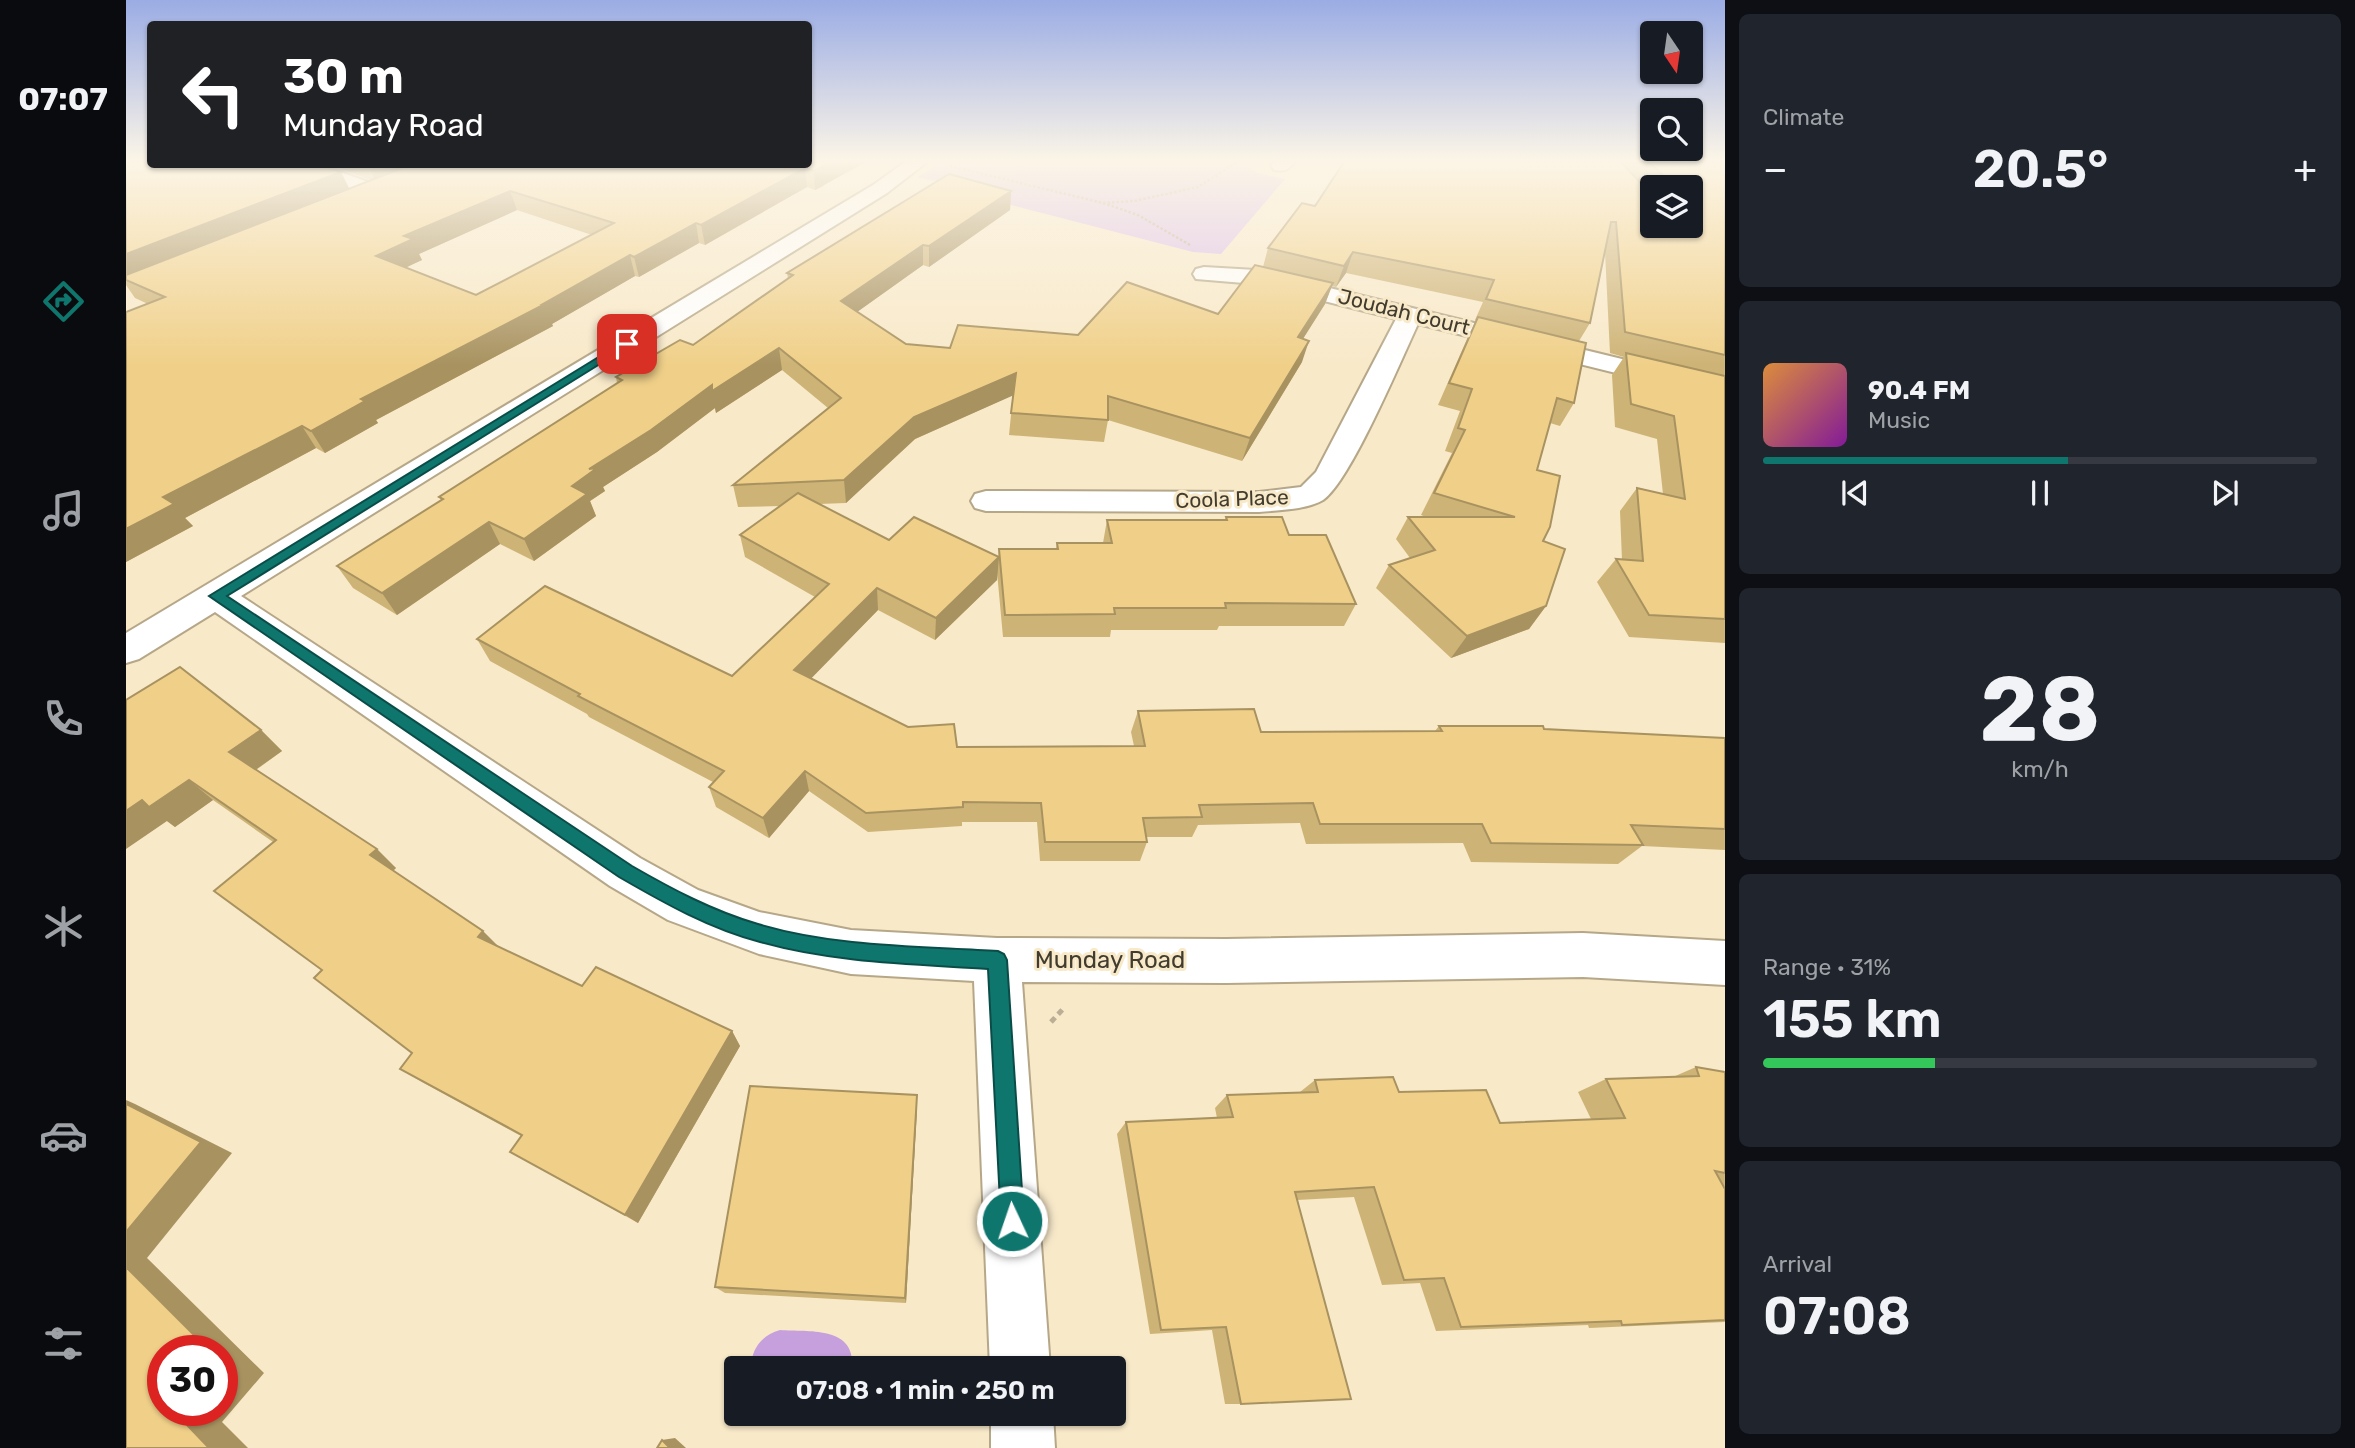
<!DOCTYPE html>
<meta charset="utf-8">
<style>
:root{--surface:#171b24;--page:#20242c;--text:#f1f3f6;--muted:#9ea1a6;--line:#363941;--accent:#0f766e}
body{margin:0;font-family:Rubik,sans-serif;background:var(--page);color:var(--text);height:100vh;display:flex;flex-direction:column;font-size:26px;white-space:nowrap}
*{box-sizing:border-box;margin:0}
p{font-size:23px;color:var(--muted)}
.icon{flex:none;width:38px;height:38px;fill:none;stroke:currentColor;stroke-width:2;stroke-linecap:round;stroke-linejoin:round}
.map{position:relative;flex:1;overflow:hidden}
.side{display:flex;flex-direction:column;gap:14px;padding:14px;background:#0d0f14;width:630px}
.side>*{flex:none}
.guide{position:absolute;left:21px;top:21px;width:665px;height:147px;border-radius:7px;box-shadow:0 2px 5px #0004;background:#202124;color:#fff;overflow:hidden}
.needle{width:46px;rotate:167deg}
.tools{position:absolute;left:1514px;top:21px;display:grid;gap:14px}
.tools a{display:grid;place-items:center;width:63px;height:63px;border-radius:7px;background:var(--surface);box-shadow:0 2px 5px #0004;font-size:35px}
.speed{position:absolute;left:21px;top:1335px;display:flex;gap:14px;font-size:35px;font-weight:700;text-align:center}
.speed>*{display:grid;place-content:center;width:91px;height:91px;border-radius:50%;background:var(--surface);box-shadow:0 2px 5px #0004;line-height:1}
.speed .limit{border:10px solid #d22;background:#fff;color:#111}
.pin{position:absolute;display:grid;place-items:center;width:60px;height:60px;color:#fff;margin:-30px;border-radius:14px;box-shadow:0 4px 10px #0006}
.me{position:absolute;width:77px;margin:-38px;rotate:357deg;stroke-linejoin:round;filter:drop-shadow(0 0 5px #0008)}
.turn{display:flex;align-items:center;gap:24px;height:147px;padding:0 21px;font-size:32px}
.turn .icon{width:91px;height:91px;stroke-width:2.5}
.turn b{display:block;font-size:49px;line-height:60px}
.big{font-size:52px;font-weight:600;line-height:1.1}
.side .widget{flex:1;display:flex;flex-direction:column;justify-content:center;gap:10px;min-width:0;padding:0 24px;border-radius:10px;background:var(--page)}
.side .dial{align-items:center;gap:0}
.dial b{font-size:91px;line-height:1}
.song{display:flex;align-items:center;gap:21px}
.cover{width:84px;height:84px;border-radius:10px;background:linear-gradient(135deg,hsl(30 70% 55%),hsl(290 70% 35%))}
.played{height:7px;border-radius:4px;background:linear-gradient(90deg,var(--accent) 55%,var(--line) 55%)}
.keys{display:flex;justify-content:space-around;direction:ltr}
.heat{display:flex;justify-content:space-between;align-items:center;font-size:38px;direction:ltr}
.charge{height:10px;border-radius:5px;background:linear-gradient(90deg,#34c759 31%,var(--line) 0)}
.trip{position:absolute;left:598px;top:1356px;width:402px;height:70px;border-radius:7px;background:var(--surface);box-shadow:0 2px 5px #0004;font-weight:600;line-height:70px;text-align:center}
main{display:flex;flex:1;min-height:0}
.tabs{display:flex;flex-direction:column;width:126px;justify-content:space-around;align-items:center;background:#090b0e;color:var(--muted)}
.tabs .icon{width:49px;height:49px}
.tabs .current{color:var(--accent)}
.tabs b{font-size:32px;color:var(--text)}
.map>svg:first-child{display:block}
.green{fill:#dabeec}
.water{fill:#c69fdd}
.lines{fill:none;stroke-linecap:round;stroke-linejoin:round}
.minor-casing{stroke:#b5a788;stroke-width:4}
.path-far1{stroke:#baae94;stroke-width:2.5;stroke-dasharray:2.5 2;stroke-linecap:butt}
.path{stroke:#baae94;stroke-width:5;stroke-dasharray:6 4.5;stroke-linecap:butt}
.minor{fill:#fff;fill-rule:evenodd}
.wall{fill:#ceb376;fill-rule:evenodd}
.shaded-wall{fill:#a89260}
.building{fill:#f0d089;stroke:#a89260;stroke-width:2;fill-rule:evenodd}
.route{fill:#0f766e;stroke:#0a4d48;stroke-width:2}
.labels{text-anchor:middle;stroke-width:6;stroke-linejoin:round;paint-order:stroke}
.far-street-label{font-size:21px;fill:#423c2f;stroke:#f8e9c9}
.street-label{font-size:24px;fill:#423c2f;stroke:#f8e9c9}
</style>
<main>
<nav class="tabs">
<b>07:07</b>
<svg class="icon current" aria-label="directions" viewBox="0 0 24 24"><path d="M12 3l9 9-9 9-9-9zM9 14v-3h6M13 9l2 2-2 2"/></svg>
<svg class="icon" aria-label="music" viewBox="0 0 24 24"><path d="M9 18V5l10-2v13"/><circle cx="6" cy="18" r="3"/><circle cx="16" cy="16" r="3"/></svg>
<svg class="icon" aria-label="phone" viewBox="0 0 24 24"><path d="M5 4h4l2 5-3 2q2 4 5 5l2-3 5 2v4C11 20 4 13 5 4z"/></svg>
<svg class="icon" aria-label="climate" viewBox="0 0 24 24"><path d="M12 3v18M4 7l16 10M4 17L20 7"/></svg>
<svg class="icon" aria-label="car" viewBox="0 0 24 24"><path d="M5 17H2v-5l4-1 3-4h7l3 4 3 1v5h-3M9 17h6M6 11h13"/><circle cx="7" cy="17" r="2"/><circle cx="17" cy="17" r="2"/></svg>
<svg class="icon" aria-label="filters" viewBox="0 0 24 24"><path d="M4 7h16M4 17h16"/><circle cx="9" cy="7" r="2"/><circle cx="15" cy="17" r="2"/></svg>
</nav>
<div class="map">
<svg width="1599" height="1448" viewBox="0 0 1599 1448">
<rect width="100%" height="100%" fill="#f8e9c9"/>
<path class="green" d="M817,162H1108L1118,164L1131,173L1159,179L1095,254L1067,252L808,185L812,182L792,177Z"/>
<path class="water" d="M654,1330C684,1332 730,1326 726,1368H625C625,1349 636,1335 654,1330Z"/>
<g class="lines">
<g class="minor-casing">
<g id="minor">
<path d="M779,162H801L761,193L115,596L514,858L572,890L633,912L725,930L871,938L1100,939L1457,933L1599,941V985L1457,977L1100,983L896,982L924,1368H864L848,981L725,974L633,954L542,920L484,886L89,612L13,659L0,663V633L747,185Z"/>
<path d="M1148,162H1168C1163,170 1158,172 1148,170L1145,166Z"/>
<path d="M163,164H192L259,188L262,192L259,196H245L165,168Z"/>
<path d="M1078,267L1130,270L1599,384V400L1292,324C1275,360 1224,482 1197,500C1180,510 1152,510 1133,512L860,511L849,508L845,501L849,494L860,491L1133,492L1175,487L1190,472L1270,319L1130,284L1070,279L1067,274L1070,269Z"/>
<path d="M865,1414H927L929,1448H865Z"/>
</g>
</g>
<g class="path-far1">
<path d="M824,166L977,203L1008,201L1072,187L1111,162"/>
<path d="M977,203L1012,215L1064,245"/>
</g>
<path class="path" d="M925,1022L938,1008"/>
<use href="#minor" class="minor"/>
</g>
<g class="wall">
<path d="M0,162L215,172L223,189L245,180L201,164H682V162L698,186L689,190L681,187L579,245L573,243L513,277L509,276L426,324L427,326L250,420L252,423L199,453L190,448L59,518L67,526L0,562L22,304L9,298L0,285ZM391,210L466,235L350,295L279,267L296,260L293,254Z"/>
<path d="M1218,162H1599V643L1503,637L1471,582L1490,559L1496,560L1494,511L1511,488L1537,494L1531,439L1489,427L1486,375L1498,357L1484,353L1479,252L1464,323L1453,341L1448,403L1434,426L1424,423L1411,470L1417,541L1420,606L1403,629L1325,658L1250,588L1263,565L1284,558L1270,539L1282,517H1300L1295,515L1326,453L1319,451L1334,411L1312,405L1341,339L1350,321L1349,320L1357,302L1220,273L1210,287L1206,286L1199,304L1177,339L1176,362L1116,461L982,420L978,442L883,435L887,395L789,439L720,503L693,504L763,540L873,557L871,580L809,640L752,610L685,678L782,727L831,747L1008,746L1005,732L1012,711L1135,732L1309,731L1313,726L1418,729L1599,738V850L1516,846L1492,864L1345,862L1337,843L1180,844L1174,823L1072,825L1066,837H1021V842L1014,861H914L911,822H836V826L742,832L683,791L643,838L590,807L583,787L587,782L463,717L461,714L364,661L351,639L606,676L689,597L619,557L614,535L654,506L612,507L607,485L702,408L656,370L590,413L589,408L531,452L477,487L479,491L464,501L470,516L408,561L374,544L271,615L227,588L211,566L315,500L313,497L491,383L490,377L567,345L662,279L661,273L885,191L884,210L803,267L797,265L731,312L780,344L824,348L952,335L1092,314L1137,267L1142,248L1189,206ZM1526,187H1564L1526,226Z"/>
<path d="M1100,517L1163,535L1230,604L1218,626H1093L1091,630H985L984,637H877L871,572L873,549H930L931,543H977L981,520H1099Z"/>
<path d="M0,700L135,730L156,751L130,770L270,868L267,871L372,947L456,986L606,1031L614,1046L512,1223L384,1152L395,1136L296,1082L274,1069L286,1053L196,970L147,842L87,800L49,827L41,821Z"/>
<path d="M1570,1067L1599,1072V1322L1463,1328L1462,1325L1310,1331L1294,1283L1256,1285L1228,1197L1171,1200L1115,1404H1099L1086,1330L1024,1334L991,1134L1000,1122L1091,1118L1089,1108L1101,1095L1174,1092L1189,1080L1273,1092L1374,1123L1465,1119L1452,1092L1480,1079L1547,1077Z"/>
<path d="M791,1095V1108L780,1303L599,1293L589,1287Z"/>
</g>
<g class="shaded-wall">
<path d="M705,162H740L689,190L688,171Z"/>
<path d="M242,164H293L250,182Z"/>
<path d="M679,168L681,187L579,245L575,225Z"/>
<path d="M215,172L225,192L0,280V254Z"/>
<path d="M384,191L391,210L293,254L296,260L260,277L250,256L278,236Z"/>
<path d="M885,191L884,210L803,267V246Z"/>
<path d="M570,223L573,243L513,277L508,257Z"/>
<path d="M797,245V265L717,322L715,301Z"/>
<path d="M1227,252L1220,273L1210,287L1218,266Z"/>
<path d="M504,255L509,276L426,324L427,326L250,420L252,423L199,453L185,431L235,399L417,304Z"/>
<path d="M1207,283L1199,304L1164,359L1172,337Z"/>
<path d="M1183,341L1176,362L1116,461L1124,438Z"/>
<path d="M653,348L656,370L590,413L589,408L531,452L477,487L479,491L464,501L470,516L408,561L398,539L463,469L586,385Z"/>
<path d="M890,373L888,395L789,439L720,503L718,480L788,417Z"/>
<path d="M176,426L190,448L59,518L67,526L0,562V529L37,497Z"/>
<path d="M363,522L374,544L271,615L256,593Z"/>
<path d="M873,557L871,580L809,640L810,618Z"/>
<path d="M751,588L752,610L672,692L668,670Z"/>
<path d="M1420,606L1403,629L1325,658L1341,636Z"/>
<path d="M135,730L156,751L125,773L103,752Z"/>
<path d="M679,771L683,791L643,838L637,818Z"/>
<path d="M63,780L87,800L49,827L41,821L0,849V811L16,800Z"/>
<path d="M251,849L270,868L263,874L244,855Z"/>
<path d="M357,931L374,948L352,937Z"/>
<path d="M606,1031L614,1046L512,1223L499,1215Z"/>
<path d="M791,1095V1108L780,1303L779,1298Z"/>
<path d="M0,1100L9,1104L106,1153L21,1258L138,1373L96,1422L122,1448H83L59,1423L70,1410H96V1351H84L0,1267Z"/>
<path d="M549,1438L560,1448H544L536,1440Z"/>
</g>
<g class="building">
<path d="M0,162H24V164H89L94,166L99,164H192L215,172L0,254Z"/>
<path d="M682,162H705L688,171L679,168L575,225L570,223L508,257L504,255L417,304H419L235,399L239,401L185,431L176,426L37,497L48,504L0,529V312L39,297L0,280V275L287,164H682ZM384,191L488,223L350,295L250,256L287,239L278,236Z"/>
<path d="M1218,162H1495L1524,193H1526V226H1564V187H1540V178L1523,162H1599V355L1499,332L1490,222H1485L1464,323L1360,299L1368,280L1227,252L1218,266L1142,248L1176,203L1189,206Z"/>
<path d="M823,174L885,191L803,246L797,245L715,301L780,344L824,348L832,325L952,335L1001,282L1092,314L1129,265L1207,283L1172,337L1183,341L1124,438L982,396V420L885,413L890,373L788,417L718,480L607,485L715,398L653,348L586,391V385L525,430L463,469L471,468L446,486L461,494L398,539L363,522L256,593L211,566L317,499L313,497L496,380L490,377L554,340L567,345L667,275L661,273Z"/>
<path d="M1352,317L1460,343L1448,403L1431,398L1411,470L1434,476L1424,527L1417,541L1439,549L1420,606L1341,636L1263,565L1309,550L1282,517H1389L1308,493L1339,430L1332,428L1346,389L1323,383Z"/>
<path d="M1500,353L1599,376V619L1523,615L1490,559L1517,561L1511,488L1559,499L1548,416L1505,404Z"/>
<path d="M672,493L763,540L788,517L873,557L810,618L751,588L668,670L782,727L828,724L831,747L1019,746L1012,711L1128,709L1135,732L1316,731L1313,726H1417L1418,729L1599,738V829L1505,825L1517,845L1365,843L1356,824H1194L1187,803L1073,805L1076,817L1017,818L1021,842H919L915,803L837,802V807L740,813L679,771L637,818L583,787L598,771L452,696L454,694L351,639L419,586L606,676L703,584L614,535Z"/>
<path d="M1100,517H1156L1163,535H1200L1230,604L1099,603L1100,608H988L989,614L879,615L873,549H932L931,543H986L981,520H1101Z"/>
<path d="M54,667L135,730L103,752L251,849L244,855L357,931L352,937L456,986L470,967L606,1031L499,1215L384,1152L396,1135L274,1069L286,1053L188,978L196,970L88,891L150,840L63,780L23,807L16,800L0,811V700Z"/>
<path d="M1570,1067L1599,1072V1173L1589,1171L1599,1189V1320L1496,1325L1495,1321L1335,1327L1318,1278L1278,1280L1248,1187L1169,1192L1225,1399L1115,1404L1100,1327L1035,1330L1000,1122L1107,1117L1101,1095L1192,1092L1189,1080L1267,1077L1273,1092L1360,1090L1374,1123L1499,1118L1480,1079L1573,1076Z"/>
<path d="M624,1086L791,1095L779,1298L589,1287Z"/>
<path d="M0,1104L75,1142L0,1232Z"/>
<path d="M0,1267L84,1351H37V1410H70L59,1423L83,1448H0Z"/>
<path d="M96,1364L104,1371L96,1380Z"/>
<path d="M536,1440L544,1448H531Z"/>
</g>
<linearGradient id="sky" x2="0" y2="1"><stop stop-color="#9aace4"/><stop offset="0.44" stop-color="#fcf5e7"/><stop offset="1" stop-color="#fcf5e7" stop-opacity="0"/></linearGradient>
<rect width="1599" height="365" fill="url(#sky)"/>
<path class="route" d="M497,342L506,344L101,596L506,866C546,889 587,911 632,924C709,947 792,946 872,951L878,954L881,960L898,1221L894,1229L886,1233L878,1229L875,1221L862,969C786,964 708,963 634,942C584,929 538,903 493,877L83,596Z"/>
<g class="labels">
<g class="far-street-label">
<text transform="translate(1278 312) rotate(14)" y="7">Joudah Court</text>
<text transform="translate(1106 499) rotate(-2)" y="7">Coola Place</text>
</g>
<g class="street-label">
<text x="984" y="968">Munday Road</text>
</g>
</g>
</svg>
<div class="tools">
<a><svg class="needle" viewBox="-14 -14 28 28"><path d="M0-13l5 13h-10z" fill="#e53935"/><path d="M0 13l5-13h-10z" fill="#9ea1a6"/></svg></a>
<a><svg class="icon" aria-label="search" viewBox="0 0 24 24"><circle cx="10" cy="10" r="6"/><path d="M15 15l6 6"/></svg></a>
<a><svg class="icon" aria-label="layers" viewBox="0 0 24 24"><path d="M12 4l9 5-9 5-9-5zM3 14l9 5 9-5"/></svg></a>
</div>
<div class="speed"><div class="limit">30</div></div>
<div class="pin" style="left:501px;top:344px;background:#d93025"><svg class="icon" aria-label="arrive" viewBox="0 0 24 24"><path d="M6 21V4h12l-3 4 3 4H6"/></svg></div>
<svg class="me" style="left:886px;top:1221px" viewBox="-20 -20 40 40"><circle r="17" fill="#0f766e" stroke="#fff" stroke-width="3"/><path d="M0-11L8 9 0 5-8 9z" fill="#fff"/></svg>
<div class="trip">07:08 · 1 min · 250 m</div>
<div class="guide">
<div class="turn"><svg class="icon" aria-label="left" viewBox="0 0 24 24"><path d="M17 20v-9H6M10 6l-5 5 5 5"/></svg><div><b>30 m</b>Munday Road</div></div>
</div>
</div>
<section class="side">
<div class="widget"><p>Climate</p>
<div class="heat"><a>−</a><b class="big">20.5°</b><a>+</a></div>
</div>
<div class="widget">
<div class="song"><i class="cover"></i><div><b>90.4 FM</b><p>Music</p></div></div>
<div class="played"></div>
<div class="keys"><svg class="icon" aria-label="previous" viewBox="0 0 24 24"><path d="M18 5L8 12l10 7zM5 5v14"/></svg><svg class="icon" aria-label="pause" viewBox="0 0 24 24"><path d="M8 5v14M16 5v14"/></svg><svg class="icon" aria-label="next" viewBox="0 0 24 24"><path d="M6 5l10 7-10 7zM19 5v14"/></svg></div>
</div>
<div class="widget dial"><b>28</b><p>km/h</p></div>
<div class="widget"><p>Range · 31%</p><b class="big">155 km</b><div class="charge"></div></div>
<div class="widget"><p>Arrival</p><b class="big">07:08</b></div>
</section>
</main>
